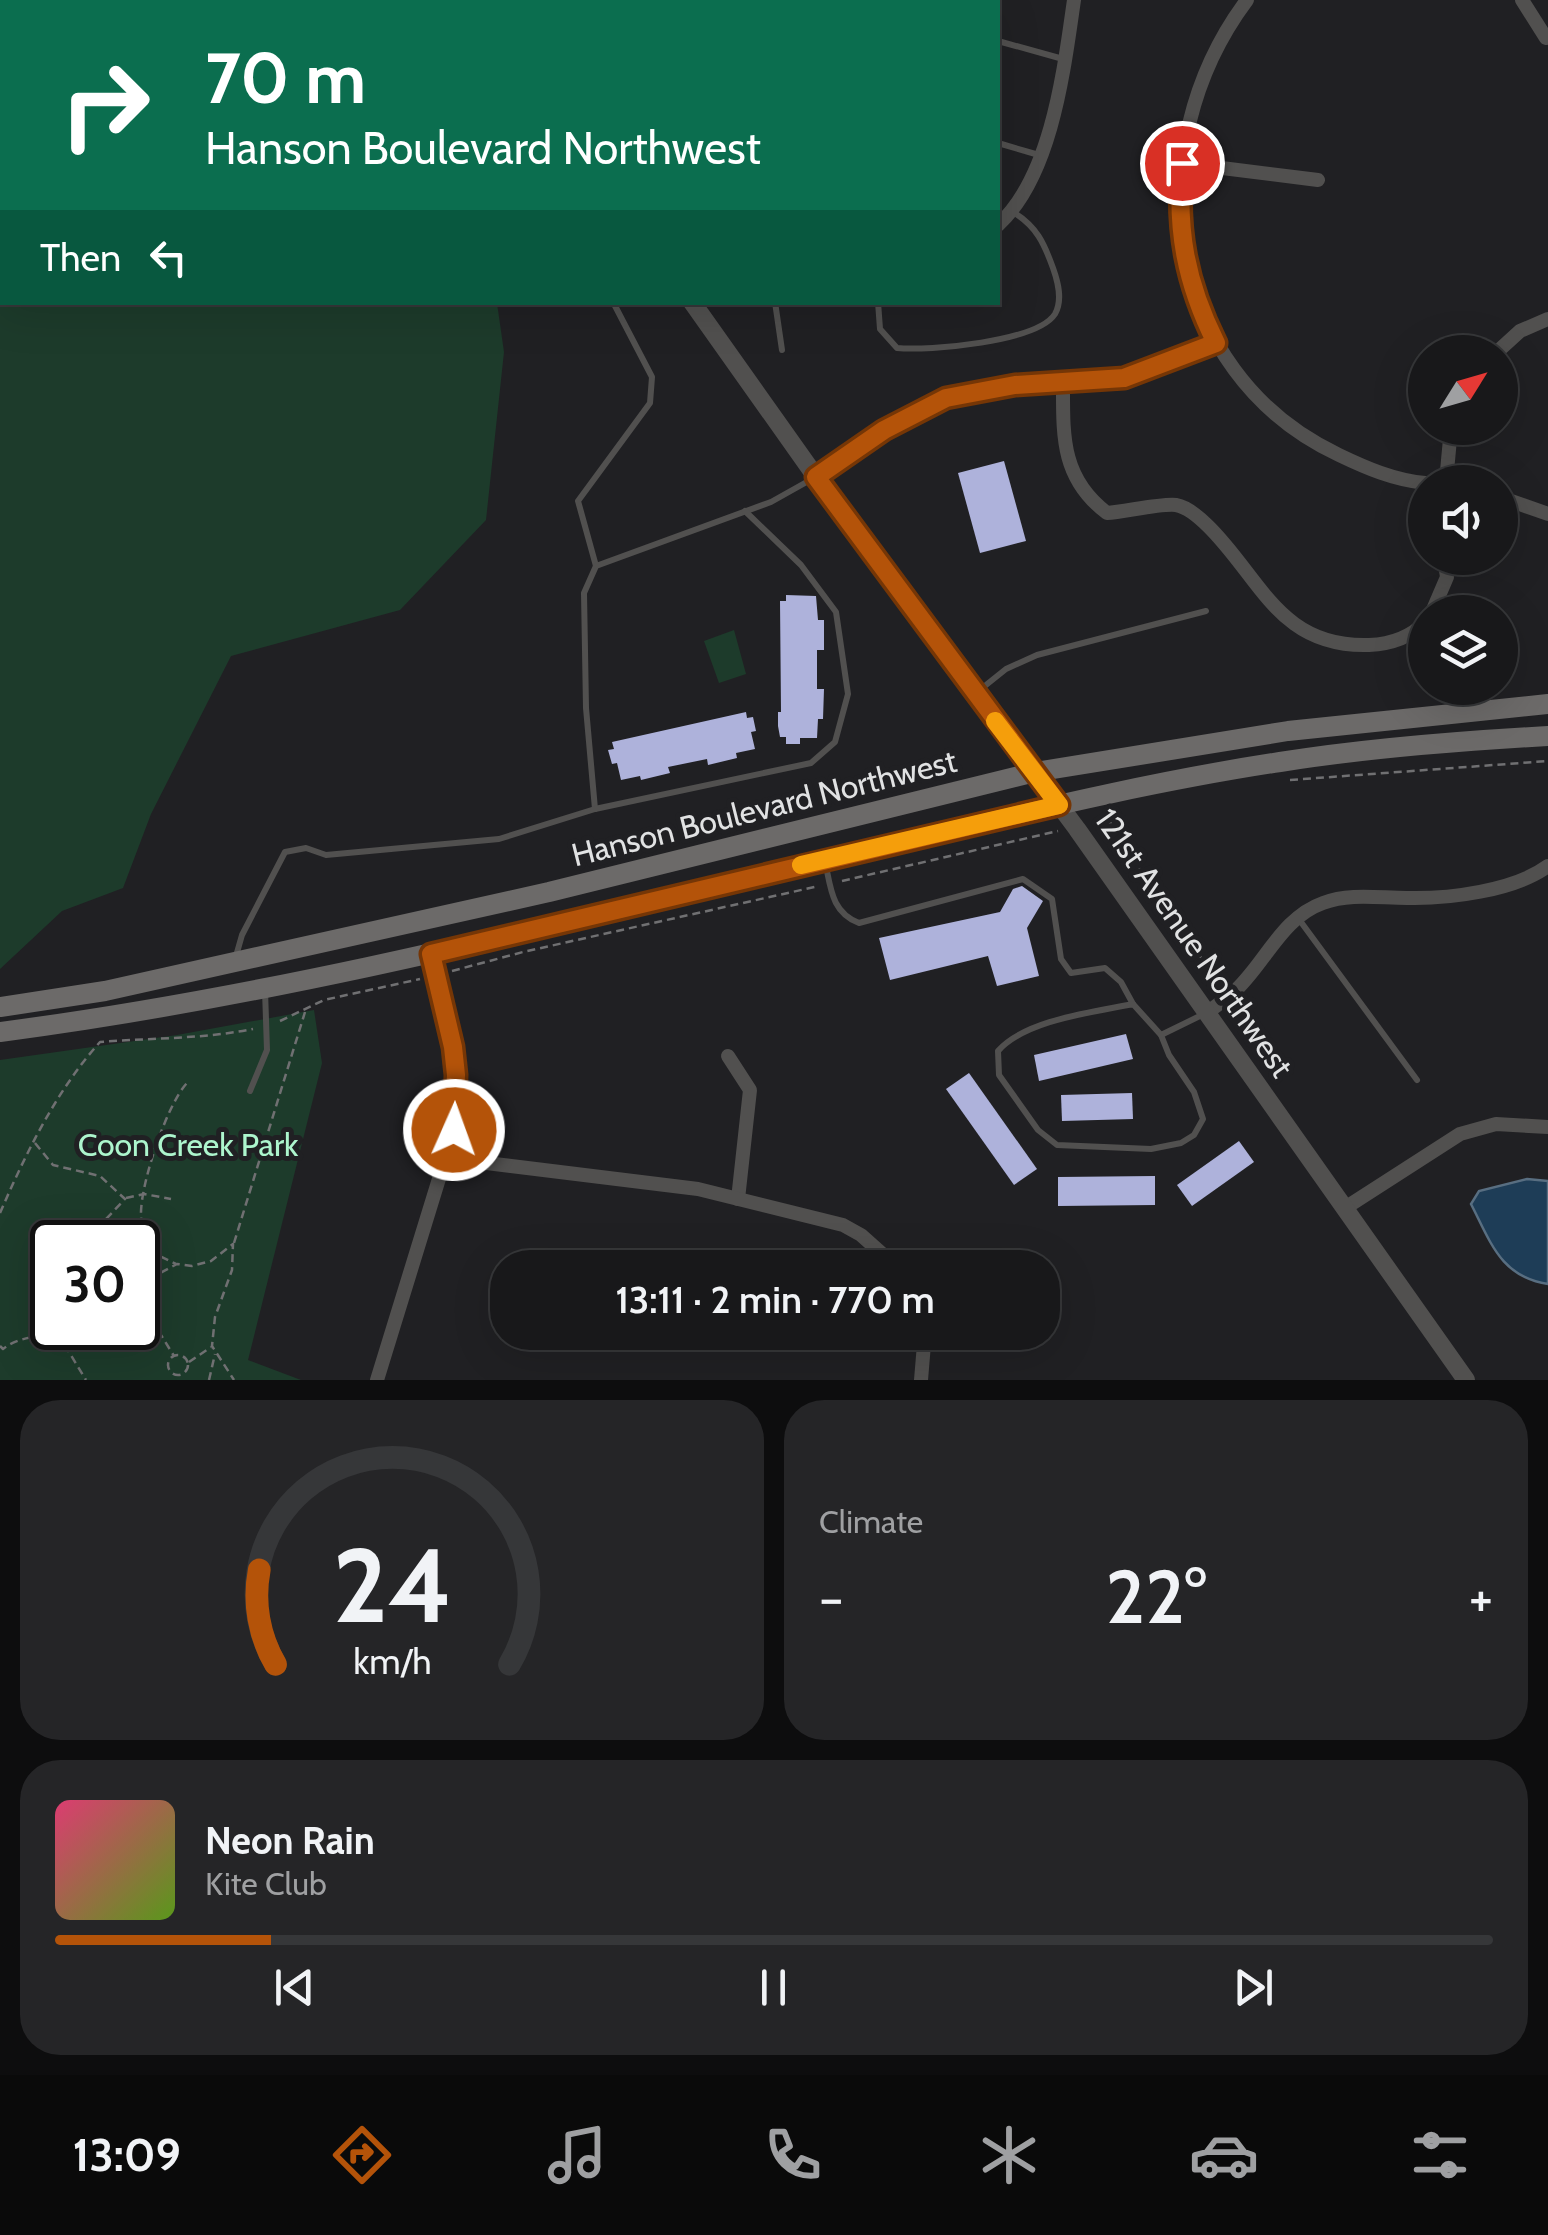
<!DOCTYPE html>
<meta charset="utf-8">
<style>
:root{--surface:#18181a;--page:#252527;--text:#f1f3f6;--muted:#9fa0a2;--line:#363739;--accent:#b45309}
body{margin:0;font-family:Cabin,sans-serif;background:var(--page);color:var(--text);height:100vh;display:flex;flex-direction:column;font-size:38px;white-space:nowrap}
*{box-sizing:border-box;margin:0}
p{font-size:32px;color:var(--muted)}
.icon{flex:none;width:55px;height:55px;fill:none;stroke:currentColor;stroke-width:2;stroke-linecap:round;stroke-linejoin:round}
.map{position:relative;height:1380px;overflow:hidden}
.details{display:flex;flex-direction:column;gap:20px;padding:20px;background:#0d0d0e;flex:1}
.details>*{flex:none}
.top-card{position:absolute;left:0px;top:0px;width:1000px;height:305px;box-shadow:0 10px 40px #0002,0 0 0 2px var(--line);background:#0b6e4f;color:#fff;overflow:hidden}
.needle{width:65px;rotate:53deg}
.tools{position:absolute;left:1408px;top:335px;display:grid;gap:20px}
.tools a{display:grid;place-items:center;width:110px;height:110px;border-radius:50%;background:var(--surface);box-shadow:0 10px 40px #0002,0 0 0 2px var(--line);font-size:50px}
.speed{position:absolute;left:30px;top:1220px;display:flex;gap:20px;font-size:50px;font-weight:700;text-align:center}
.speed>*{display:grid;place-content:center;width:130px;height:130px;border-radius:50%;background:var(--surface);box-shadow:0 10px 40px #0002,0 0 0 2px var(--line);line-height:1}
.speed .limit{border:5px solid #111;border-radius:15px;background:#fff;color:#111}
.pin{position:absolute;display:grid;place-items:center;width:85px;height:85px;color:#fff;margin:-42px;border:5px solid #fff;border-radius:50%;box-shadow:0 2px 10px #0007}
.me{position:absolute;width:110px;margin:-55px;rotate:2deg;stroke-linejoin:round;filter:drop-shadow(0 0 8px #0008)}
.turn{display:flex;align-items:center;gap:35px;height:210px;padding:0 40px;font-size:45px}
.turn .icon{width:130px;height:130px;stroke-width:2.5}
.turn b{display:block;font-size:70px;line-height:85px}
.then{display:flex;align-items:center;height:95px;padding:0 40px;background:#0003;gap:20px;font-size:38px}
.big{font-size:75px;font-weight:600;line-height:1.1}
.details .tile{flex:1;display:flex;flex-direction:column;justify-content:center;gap:15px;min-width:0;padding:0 35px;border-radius:40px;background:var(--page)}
.details .dial{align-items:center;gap:0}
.dial svg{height:260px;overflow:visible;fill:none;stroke:var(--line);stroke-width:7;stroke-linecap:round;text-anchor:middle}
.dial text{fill:var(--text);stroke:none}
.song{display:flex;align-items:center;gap:30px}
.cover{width:120px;height:120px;border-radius:15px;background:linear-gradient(135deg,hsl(340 70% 55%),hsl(90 70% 35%))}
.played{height:10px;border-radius:5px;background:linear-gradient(90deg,var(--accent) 15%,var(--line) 15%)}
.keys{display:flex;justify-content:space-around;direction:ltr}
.heat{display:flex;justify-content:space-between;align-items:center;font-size:55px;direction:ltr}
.details .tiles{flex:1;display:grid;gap:20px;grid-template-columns:1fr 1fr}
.tile:last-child{grid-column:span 2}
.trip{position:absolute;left:490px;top:1250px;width:570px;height:100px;border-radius:40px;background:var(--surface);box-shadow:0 10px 40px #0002,0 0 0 2px var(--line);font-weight:600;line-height:100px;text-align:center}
.tab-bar{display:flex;height:160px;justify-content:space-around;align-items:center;background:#0a0a0a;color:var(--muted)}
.tab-bar .icon{width:70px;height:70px}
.tab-bar .on{color:var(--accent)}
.tab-bar b{font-size:45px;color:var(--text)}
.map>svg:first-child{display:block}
.green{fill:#1d3b2b;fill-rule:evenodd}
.water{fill:#1e3d57;stroke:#586e81;stroke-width:2.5}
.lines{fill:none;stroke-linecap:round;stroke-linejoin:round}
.stream{stroke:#586e81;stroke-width:5}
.building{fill:#aeb2db}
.path{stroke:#707072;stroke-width:2.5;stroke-dasharray:8 5;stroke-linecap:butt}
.service{stroke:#51504f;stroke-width:6}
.minor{stroke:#51504f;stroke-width:14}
.tertiary{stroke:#51504f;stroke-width:18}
.secondary{stroke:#6c6a69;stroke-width:20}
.route-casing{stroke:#753606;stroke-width:25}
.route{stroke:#b45309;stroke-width:18}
.slow{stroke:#f59e0b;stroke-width:18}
.labels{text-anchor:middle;stroke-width:10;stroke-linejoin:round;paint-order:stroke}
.street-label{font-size:32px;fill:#e1e2e3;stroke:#202023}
.park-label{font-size:32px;fill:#adf5cd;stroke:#202023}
</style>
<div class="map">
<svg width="1548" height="1380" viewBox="0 0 1548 1380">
<rect width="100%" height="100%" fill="#202023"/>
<g class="green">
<path d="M0,0L381,2H2V302L497,303L504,352L486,520L400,610L231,656L151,814L123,888L62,911L0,969Z"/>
<path d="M734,630L746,674L719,683L704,641Z"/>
<path d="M314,1010L322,1063L248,1360L301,1380H0V1060L177,1035ZM52,1242H138V1328H52Z"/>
</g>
<path class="water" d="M1527,1179L1548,1181V1284C1501,1277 1491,1243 1471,1204L1479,1191Z"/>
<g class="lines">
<g class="stream">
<path d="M131,2L136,0"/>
<path d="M0,73L2,72"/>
</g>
</g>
<g class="building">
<path d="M1004,461L1026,541L980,553L958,473Z"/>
<path d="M786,595L816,596L818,620H824V650H817V689H824L823,719H818L817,738H800V744H786V737H780L778,726V712H781L780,601H786Z"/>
<path d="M746,712L747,718L753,717L756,731L751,732L755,749L736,753L737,758L708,765L707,759L668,767L670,773L641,780L640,776L621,780L617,763L612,764L608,750L614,749L612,742Z"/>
<path d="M1022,886L1043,901L1027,928L1039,976L997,986L988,956L890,980L879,938L1000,912L1013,889Z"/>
<path d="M1126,1034L1133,1059L1039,1081L1034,1055Z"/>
<path d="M969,1073L1037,1169L1014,1185L946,1089Z"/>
<path d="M1132,1093L1133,1119L1062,1121L1061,1095Z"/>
<path d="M1239,1141L1254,1162L1192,1206L1177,1185Z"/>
<path d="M1155,1176V1205L1058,1206V1177Z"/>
</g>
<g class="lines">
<g class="path">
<path d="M1290,780L1548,761"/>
<path d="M1116,813L1111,828L1220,985"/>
<path d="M1095,825L1112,822L1105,813"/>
<path d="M842,881L1058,831"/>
<path d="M452,971L523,952L819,886"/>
<path d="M280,1021L324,1000L420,979"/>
<path d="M35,1143L53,1165L100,1176L125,1199L106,1219L105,1242"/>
<path d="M126,1198L144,1194L171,1199"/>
<path d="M0,1213C26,1153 56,1091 100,1042C151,1038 203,1039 253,1029"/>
<path d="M146,1238C143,1231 141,1223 141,1215C140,1185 167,1104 187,1083"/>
<path d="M234,1243L305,1012"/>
<path d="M155,1251L158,1247L156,1239L146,1238L144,1246L147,1250L176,1264"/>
<path d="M138,1285L177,1264L192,1266L211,1261L233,1244L232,1270L215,1317L212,1346L234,1380"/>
<path d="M138,1298L174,1356"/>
<path d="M58,1334L86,1380"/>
<path d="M0,1346L3,1349C23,1333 47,1339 67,1328"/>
<circle cx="178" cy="1365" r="10"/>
<path d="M189,1362L211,1347"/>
<path d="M209,1380L215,1354"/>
</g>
<g class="service">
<path d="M561,0L564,2"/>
<path d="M805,0L816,2"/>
<path d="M678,2L679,0"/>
<path d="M998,41L1063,59"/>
<path d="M998,143L1039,155"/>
<path d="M775,302L782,350"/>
<path d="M878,302L880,329L897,348C929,351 1037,342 1055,314C1063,300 1058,282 1053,268C1044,243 1037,227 1013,212"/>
<path d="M596,566L578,501L650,403L652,377L613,302"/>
<path d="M976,693L1006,669L1037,655L1206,611"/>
<path d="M595,809L586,708L584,593L596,566L771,502L812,479"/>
<path d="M826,866C831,891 833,913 859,923L1023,879L1052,899L1061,959L1071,973L1105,968L1121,982L1133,1004"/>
<path d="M1298,918L1417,1080"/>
<path d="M236,956L242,935L285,852L306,848L326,855L499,839L595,809L811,763L835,742L848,694L836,612L801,565L745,511"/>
<path d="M1133,1004L1161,1035L1169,1055L1194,1092L1203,1119L1194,1135L1181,1143L1151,1149L1057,1145L1038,1130L999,1075L998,1051C1025,1020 1094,1012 1133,1004Z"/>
<path d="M1161,1035L1206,1013"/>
<path d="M250,1091L267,1050L265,990"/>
</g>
<g class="minor">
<path d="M653,0L655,2"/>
<path d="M1247,0C1136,148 1162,372 1339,455C1366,468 1394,480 1425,483"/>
<path d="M1522,0L1546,38"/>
<path d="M582,2L585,0"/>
<path d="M1182,163L1318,180"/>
<path d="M998,225C1052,176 1064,69 1074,0"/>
<path d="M1497,352L1520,331L1548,319"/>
<path d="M1063,383C1063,436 1061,478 1107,513C1124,512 1162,503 1176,505C1188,507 1200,518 1208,526C1261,578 1279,648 1369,645C1391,644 1410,638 1425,622"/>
<path d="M816,477L884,430L946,398L1015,385L1125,378L1216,343"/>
<path d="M1446,482L1451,428"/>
<path d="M1500,497L1548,514"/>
<path d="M1432,612L1447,577L1444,558"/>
<path d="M1207,1013C1217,1005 1228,998 1237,989C1266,961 1283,917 1323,903C1350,893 1378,898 1407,898C1448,899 1514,891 1548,866"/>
<path d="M728,1056L750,1090L738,1199"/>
<path d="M446,1158L698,1189L843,1225L861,1235L898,1268"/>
<path d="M1345,1208L1460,1134L1496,1124L1548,1127"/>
<path d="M377,1380L454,1130L456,1075L453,1047L431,954"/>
<path d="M921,1380L925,1332"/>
</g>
<g class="tertiary">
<path d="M471,0L473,2"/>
<path d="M692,302L816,477L1077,829L1466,1380"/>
</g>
<g class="secondary">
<path d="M0,1007L105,991L549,892L1035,772L1288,731L1548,704"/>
<path d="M0,1032C307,992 606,911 907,840C1031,811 1154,781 1280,762C1368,748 1458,741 1548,736"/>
</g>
</g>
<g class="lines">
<g class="route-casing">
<path id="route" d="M454,1130L456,1075L453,1047L431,954L1059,805L816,477L884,430L946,398L1015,385L1124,378L1216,343C1186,283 1176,230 1182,163"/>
</g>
<use href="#route" class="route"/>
<path class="slow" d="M801,865L1059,805L995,721"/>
</g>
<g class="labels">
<g class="street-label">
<text transform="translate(764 808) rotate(-14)" y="11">Hanson Boulevard Northwest</text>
<text transform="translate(1194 943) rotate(55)" y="11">121st Avenue Northwest</text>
</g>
<g class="park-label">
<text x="188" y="1156">Coon Creek Park</text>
</g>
</g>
</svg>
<div class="tools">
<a><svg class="needle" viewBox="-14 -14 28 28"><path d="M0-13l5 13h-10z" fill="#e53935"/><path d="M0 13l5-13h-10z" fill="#9fa0a2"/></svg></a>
<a><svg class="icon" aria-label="sound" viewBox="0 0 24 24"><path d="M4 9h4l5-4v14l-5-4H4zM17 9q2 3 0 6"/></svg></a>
<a><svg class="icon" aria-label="layers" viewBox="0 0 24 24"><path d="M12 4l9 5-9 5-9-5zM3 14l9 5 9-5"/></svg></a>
</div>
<div class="speed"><div class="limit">30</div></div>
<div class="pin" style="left:1182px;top:163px;background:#d93025"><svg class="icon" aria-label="arrive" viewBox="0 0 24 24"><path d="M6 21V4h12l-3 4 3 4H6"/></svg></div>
<svg class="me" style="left:454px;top:1130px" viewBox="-20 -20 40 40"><circle r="17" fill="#b45309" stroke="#fff" stroke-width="3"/><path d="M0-11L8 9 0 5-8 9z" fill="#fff"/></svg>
<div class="trip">13:11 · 2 min · 770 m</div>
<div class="top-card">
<div class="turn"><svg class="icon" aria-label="right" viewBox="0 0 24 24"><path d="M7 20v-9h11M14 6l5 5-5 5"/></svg><div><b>70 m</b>Hanson Boulevard Northwest</div></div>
<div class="then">Then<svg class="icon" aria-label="left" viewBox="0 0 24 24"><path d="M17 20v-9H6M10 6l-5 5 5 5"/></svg></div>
</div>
</div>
<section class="details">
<div class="tiles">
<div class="tile dial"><svg viewBox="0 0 100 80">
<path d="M14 69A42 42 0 1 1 86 69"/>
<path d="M14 69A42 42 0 0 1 9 40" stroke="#b45309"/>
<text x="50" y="56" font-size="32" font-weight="700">24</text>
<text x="50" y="72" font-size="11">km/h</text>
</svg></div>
<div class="tile"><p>Climate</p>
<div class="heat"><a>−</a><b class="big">22°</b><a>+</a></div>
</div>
<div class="tile">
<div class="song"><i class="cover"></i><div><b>Neon Rain</b><p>Kite Club</p></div></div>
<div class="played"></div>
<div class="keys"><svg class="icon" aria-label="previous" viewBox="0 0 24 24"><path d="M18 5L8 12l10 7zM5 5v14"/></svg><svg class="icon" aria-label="pause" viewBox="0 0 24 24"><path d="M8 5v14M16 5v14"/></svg><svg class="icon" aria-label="next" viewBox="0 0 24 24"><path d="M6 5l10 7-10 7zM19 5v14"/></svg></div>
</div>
</div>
</section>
<nav class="tab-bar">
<b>13:09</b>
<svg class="icon on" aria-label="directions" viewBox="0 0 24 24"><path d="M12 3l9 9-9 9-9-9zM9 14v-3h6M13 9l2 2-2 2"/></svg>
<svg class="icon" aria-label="music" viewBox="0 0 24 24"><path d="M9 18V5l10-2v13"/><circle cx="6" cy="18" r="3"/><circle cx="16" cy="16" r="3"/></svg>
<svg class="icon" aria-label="phone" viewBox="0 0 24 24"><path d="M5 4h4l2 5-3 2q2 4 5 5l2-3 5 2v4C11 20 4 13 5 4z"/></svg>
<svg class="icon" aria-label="climate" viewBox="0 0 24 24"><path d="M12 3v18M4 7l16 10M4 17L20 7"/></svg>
<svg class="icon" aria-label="car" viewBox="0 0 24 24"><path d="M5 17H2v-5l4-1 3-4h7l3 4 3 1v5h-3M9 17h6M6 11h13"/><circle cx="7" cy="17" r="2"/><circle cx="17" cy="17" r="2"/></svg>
<svg class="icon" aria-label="filters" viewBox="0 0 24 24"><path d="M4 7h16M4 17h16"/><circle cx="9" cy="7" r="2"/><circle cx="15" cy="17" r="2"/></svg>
</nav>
